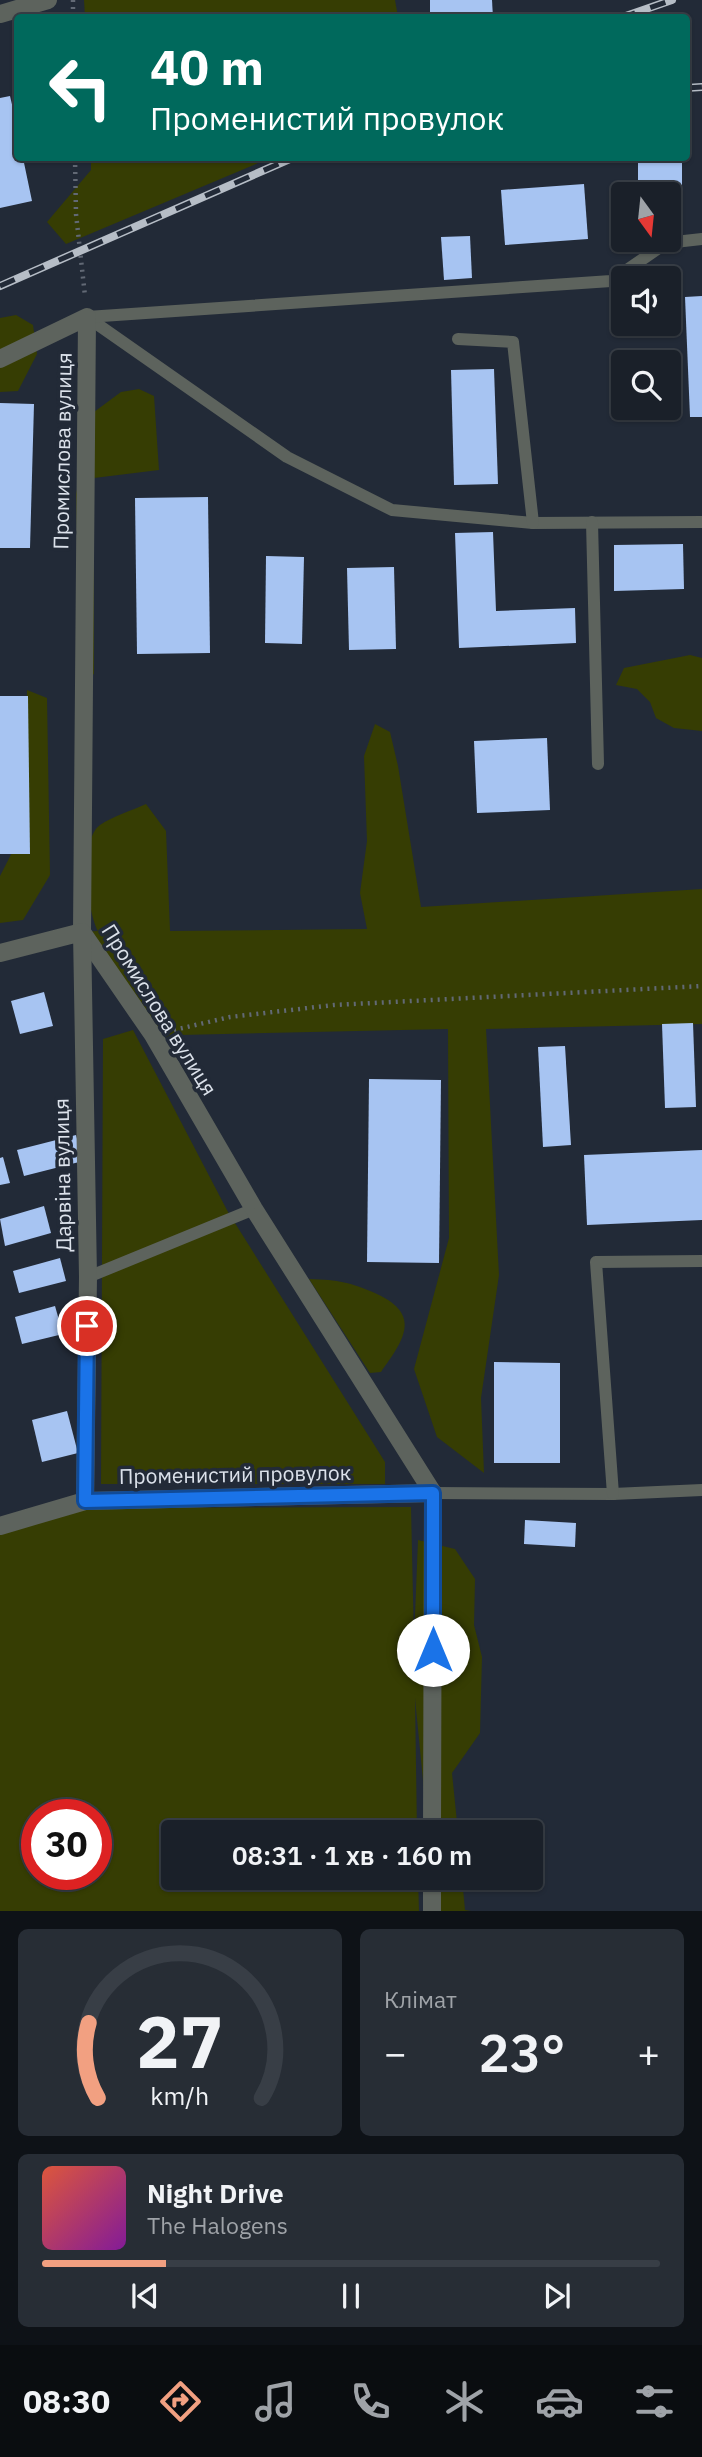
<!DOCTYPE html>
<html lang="uk">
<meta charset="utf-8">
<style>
:root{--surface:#1a2029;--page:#272d35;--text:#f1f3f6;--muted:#9fa3a8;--line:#383e46;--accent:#f2a081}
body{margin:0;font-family:"IBM Plex Sans",sans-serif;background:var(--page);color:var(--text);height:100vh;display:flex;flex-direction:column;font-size:26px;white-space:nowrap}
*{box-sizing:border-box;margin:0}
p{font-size:23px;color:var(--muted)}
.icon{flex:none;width:38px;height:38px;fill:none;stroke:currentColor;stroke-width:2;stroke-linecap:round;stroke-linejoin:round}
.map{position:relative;height:1911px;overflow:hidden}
.details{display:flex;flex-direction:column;gap:18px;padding:18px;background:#0e1217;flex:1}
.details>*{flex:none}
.hud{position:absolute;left:14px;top:14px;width:676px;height:147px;border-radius:7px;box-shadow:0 2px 5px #0004,0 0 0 2px var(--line);background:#00695c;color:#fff;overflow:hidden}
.needle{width:46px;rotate:165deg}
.tools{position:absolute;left:611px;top:182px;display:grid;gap:14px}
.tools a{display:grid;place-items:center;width:70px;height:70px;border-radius:7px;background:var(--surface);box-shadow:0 2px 5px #0004,0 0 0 2px var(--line);font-size:35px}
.speed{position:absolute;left:21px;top:1799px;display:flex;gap:14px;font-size:35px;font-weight:700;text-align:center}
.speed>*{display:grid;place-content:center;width:91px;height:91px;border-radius:50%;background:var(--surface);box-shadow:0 2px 5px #0004,0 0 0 2px var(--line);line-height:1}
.speed .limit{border:10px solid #d22;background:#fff;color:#111}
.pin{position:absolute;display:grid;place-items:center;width:60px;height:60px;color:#fff;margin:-30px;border:4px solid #fff;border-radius:50%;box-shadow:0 2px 7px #0007}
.me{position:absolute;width:77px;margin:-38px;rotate:0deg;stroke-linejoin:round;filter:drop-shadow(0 0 5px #0008)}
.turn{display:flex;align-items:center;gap:24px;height:147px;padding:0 21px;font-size:32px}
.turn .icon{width:91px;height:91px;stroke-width:2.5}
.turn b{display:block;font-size:49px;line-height:60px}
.big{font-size:52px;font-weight:600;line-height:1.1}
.details .widget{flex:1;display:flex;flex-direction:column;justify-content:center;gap:10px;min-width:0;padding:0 24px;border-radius:10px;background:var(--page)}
.details .dial{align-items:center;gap:0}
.dial svg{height:182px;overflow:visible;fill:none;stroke:var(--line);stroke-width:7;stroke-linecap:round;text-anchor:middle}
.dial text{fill:var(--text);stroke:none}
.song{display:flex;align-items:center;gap:21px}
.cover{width:84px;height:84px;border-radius:10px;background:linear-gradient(135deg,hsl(10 70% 55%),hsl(290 70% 35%))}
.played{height:7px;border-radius:4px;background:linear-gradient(90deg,var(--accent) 20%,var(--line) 20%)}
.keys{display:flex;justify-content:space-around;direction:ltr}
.heat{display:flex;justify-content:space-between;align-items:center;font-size:38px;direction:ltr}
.details .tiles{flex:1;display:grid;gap:18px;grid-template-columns:1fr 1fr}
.widget:last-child{grid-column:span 2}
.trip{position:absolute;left:161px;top:1820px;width:382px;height:70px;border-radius:7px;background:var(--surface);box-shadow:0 2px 5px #0004,0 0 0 2px var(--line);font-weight:600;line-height:70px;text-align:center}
.tabs{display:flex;height:112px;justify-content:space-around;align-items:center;background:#0a0d10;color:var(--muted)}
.tabs .icon{width:49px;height:49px}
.tabs .selected{color:var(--accent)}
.tabs b{font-size:32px;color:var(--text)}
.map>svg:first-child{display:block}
.green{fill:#363d03;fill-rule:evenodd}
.building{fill:#a7c4f2}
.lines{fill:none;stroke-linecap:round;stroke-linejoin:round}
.path{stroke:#626975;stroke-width:4.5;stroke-dasharray:2 5;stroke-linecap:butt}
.lane{stroke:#5d635d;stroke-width:12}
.street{stroke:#5d635d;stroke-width:18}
.rail-casing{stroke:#b6bdc6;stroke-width:8}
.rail{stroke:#222a37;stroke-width:5;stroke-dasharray:16;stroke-linecap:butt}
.route-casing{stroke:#114b97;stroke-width:18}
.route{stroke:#1a73e8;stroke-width:12}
.labels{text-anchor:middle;stroke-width:7;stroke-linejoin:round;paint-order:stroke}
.street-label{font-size:21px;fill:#dce2eb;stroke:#222a37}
</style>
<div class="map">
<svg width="702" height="1911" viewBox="0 0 702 1911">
<rect width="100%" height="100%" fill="#222a37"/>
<g class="green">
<path d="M84,0H395L398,17H85Z"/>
<path d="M91,158H270L66,244L47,222L91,170Z"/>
<path d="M16,315L33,325L37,354L18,391L0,392V318Z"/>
<path d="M139,389L154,396L159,470L94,478V674L81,682L76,494L94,412L121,392Z"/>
<path d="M690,655L702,658V731L674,728L656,718L650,702L637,689L616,685L624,668Z"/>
<path d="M27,690L47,698L50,875L23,920L0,923V876L23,831Z"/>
<path d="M375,724L390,732L398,766L421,907L702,889V1024L486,1029L499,1275L481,1398L484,1473L437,1437L414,1369L449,1238L448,1029L180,1035L171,1038L153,1035L82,932L98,931C87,911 79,840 100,825C113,816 131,811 146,804L166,831L170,931L367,929L360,893L367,841L364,756Z"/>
<path d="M133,1030L228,1212L385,1462V1484H101L103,1039Z"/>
<path d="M309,1279C339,1280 350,1282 377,1294C422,1315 404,1340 381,1372L370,1373Z"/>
<path d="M411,1507L414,1641L418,1540L455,1549L475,1579L474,1625L482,1657L480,1733L452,1773L458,1832H428L415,1698L417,1832H173V1878H418L419,1911H0V1535L85,1508ZM37,1815H96V1874H37Z"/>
<path d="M433,1878H462L465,1910L471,1911H436Z"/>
</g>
<g class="building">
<path d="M430,0H492L493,18H430Z"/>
<path d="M10,96L18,130V158H23L32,201L0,208V98Z"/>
<path d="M638,158H682V221H668V194H638Z"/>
<path d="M584,184L588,239L505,245L501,190Z"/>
<path d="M470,236L472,278L444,280L441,237Z"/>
<path d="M702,296V417H690L685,297Z"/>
<path d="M494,369L498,484L454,485L451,370Z"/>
<path d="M0,403L34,404L30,548H0Z"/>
<path d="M208,497L210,653L137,654L135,498Z"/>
<path d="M493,532L496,611L575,608L576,643L459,648L455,533Z"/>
<path d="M683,544L684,589L614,591V545Z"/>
<path d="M266,556L304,557L302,644L265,643Z"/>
<path d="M394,567L396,649L349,650L347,568Z"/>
<path d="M0,696H28L30,854H0Z"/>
<path d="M547,738L550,810L477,813L474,741Z"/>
<path d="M44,992L53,1026L20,1034L11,1001Z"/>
<path d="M693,1023L696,1107L665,1108L662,1024Z"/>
<path d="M565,1046L571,1145L543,1147L538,1047Z"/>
<path d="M369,1079L441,1080L439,1263L367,1262Z"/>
<path d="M76,1135L83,1161L24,1176L17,1150Z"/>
<path d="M702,1150V1220L587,1225L584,1155Z"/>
<path d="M3,1157L10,1183L0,1185V1158Z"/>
<path d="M44,1206L51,1233L5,1246L0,1219Z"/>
<path d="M60,1258L66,1281L19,1293L13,1271Z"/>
<path d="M55,1306L63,1334L22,1344L15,1317Z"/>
<path d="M494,1362L560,1363V1463H494Z"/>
<path d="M67,1411L78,1453L42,1462L32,1420Z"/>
<path d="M525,1520L576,1523L575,1547L524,1544Z"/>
</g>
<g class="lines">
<g class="path">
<path d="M73,0V18"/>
<path d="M75,158L76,214L85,296"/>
<path d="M174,1030L230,1017L334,1005L702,986"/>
</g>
<g class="lane">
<path d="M87,317L287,457L392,510L533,523L702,522"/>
<path d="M87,317L611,281L666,243L702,239"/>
<path d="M458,339L513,342L533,523"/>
<path d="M592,522L598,764"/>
<path d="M88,1277L254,1209"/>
<path d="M433,1493L613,1494L702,1490"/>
<path d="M613,1494L596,1262L702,1261"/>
</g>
<g class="street">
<path d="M0,14L48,0"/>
<path d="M0,359L87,317L82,932L153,1035L254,1209L433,1493"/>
<path d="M0,953L82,932L88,1277L85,1501"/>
<path d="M0,1526L85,1501L433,1493"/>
<path d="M432,1832L433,1493"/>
<path d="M432,1911V1878"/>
</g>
<g class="rail-casing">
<g id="rail">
<path d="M620,18L672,0"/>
<path d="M686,88L702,87"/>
<path d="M0,286L292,158"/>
</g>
</g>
<use href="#rail" class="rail"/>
</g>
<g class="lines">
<g class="route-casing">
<path id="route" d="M87,1326L85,1501L433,1493V1650"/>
</g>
<use href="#route" class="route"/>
</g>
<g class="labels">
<g class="street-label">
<text transform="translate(63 451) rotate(-89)" y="7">Промислова вулиця</text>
<text transform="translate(159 1010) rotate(58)" y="7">Промислова вулиця</text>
<text transform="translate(63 1175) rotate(-91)" y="7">Дарвіна вулиця</text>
<text transform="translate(235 1475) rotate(-1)" y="7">Променистий провулок</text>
</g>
</g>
</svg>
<div class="tools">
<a><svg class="needle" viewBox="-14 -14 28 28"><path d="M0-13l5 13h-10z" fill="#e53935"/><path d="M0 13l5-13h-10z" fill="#9fa3a8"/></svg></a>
<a><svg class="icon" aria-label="sound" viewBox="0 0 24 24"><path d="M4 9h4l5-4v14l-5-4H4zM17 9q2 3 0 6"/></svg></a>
<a><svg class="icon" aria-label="search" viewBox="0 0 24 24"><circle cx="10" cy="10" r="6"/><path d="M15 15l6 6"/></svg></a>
</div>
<div class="speed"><div class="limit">30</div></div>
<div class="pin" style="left:87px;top:1326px;background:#d93025"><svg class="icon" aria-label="arrive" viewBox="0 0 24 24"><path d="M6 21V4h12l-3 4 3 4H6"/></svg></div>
<svg class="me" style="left:433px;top:1650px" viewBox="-20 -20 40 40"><circle r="19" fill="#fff"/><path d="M0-13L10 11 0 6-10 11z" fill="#1a73e8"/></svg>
<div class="trip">08:31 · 1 хв · 160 m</div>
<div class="hud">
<div class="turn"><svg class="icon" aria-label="left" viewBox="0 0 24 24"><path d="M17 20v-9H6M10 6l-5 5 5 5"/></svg><div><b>40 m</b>Променистий провулок</div></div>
</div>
</div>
<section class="details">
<div class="tiles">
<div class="widget dial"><svg viewBox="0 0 100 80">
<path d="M14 69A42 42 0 1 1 86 69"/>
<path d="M14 69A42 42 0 0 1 10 36" stroke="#f2a081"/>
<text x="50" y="56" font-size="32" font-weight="700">27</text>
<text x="50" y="72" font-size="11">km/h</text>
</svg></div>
<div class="widget"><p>Клімат</p>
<div class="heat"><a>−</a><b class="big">23°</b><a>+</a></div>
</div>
<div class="widget">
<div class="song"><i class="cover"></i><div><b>Night Drive</b><p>The Halogens</p></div></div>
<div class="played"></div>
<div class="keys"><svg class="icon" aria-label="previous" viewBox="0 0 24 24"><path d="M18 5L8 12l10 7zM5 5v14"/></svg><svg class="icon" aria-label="pause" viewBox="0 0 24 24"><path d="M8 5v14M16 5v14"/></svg><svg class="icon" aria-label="next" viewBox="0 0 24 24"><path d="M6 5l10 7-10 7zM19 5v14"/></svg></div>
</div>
</div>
</section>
<nav class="tabs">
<b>08:30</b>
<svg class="icon selected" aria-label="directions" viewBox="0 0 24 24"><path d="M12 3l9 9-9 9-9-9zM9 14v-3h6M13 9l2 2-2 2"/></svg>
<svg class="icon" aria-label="music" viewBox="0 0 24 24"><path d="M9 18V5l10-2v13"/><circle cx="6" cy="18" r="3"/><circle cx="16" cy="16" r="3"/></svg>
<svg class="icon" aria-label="phone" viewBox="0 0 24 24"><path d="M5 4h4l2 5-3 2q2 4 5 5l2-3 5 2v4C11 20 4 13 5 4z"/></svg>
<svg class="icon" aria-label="climate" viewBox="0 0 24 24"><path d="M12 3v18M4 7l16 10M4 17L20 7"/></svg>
<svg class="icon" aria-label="car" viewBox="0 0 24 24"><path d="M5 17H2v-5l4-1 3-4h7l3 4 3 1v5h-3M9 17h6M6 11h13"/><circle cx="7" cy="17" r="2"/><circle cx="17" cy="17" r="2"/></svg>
<svg class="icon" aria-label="filters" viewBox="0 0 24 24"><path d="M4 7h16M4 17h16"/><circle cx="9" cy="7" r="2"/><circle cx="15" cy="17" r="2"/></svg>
</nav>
